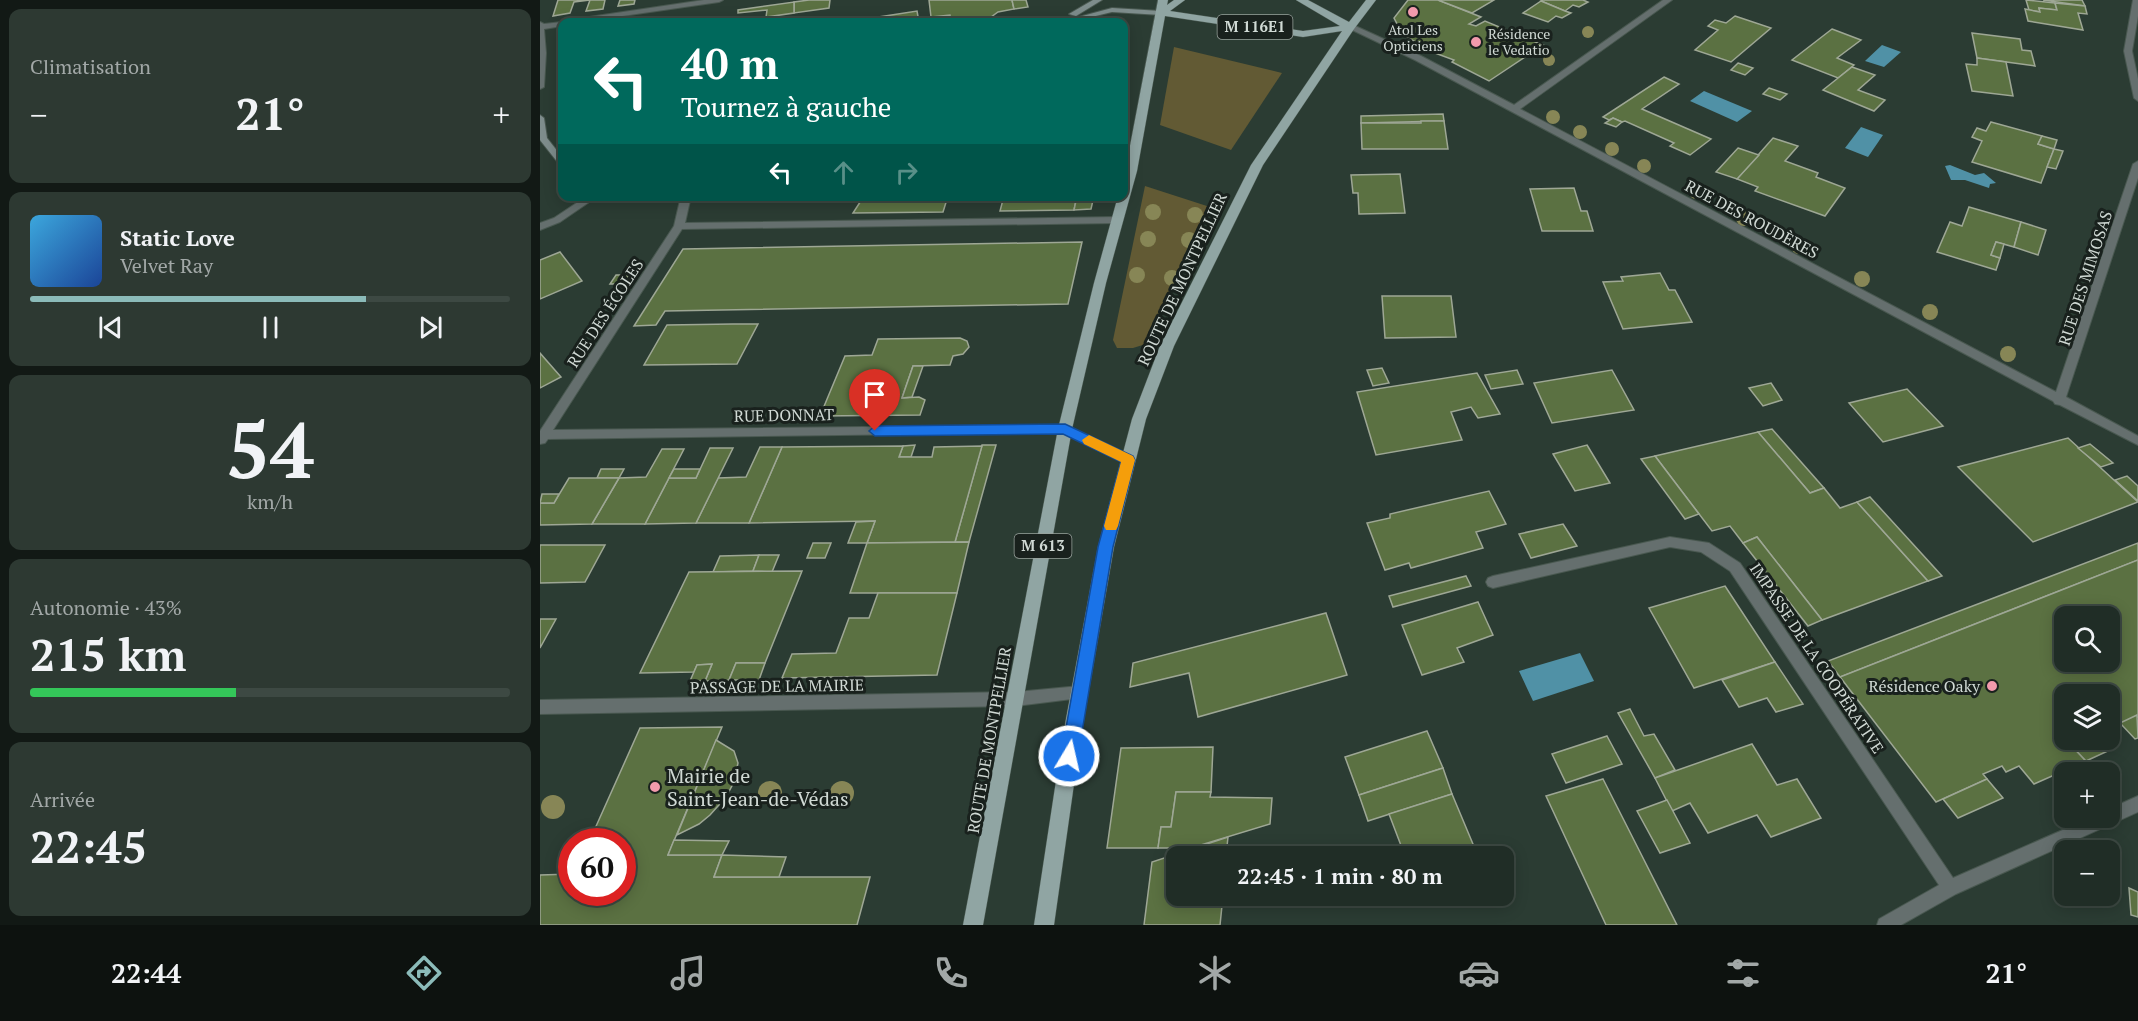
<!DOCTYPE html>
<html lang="fr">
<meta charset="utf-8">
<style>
:root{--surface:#202d26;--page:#2d3932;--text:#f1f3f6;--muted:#a2a8a7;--line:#3d4943;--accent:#8bbbb9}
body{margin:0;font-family:"PT Serif",serif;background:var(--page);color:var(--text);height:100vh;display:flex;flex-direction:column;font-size:22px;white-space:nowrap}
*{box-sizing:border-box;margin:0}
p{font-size:20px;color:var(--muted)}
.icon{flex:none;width:33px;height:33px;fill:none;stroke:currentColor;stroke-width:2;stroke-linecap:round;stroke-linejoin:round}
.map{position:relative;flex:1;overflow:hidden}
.drawer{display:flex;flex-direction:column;gap:9px;padding:9px;background:#121915;width:540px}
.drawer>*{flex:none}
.guide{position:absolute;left:18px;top:18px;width:570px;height:183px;border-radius:12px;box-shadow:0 3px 15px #0003,0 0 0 2px var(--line);background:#00695c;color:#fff;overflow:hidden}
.controls{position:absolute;left:1514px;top:606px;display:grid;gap:12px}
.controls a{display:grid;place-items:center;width:66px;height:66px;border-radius:12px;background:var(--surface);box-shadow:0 3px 15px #0003,0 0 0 2px var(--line);font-size:30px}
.speed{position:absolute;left:18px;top:828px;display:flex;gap:12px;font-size:30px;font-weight:700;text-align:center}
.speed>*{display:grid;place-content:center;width:78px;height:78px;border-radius:50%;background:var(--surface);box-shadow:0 3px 15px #0003,0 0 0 2px var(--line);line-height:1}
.speed .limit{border:9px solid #d22;background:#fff;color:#111}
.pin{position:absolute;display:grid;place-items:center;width:51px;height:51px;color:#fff;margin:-62px -26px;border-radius:50% 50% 50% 0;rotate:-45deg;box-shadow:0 0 6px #0007}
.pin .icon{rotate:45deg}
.me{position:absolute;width:66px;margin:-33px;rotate:9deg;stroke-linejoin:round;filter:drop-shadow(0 0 4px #0008)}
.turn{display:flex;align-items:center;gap:21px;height:126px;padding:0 24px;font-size:27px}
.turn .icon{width:78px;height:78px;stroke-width:2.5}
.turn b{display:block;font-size:42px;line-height:51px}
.lanes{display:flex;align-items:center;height:57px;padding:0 24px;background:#0003;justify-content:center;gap:30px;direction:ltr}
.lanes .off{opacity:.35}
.big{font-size:45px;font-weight:600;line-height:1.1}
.drawer .tile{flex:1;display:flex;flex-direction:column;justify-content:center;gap:9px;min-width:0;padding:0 21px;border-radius:12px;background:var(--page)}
.drawer .dial{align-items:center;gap:0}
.dial b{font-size:78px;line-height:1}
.song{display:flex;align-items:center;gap:18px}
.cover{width:72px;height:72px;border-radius:9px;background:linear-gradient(135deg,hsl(200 70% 55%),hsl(220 70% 35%))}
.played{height:6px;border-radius:3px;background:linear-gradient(90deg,var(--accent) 70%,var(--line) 70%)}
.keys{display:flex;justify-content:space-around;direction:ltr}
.heat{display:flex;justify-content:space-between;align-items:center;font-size:33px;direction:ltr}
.charge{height:9px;border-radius:4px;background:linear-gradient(90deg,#34c759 43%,var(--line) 0)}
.trip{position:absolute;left:626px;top:846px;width:348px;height:60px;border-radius:12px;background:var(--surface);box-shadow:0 3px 15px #0003,0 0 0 2px var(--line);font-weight:600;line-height:60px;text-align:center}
.menu{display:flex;height:96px;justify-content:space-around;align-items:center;background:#0d120f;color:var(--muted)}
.menu .icon{width:42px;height:42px}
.menu .active{color:var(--accent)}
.menu b{font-size:27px;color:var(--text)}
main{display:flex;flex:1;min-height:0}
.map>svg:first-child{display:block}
.green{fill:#625a34}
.water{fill:#5091a6}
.building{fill:#5b7142;stroke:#9ea795;stroke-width:1.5;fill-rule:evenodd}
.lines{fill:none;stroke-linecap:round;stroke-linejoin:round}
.lane-casing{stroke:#495850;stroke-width:2}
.street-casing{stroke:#495850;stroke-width:2}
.secondary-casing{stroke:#495850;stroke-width:2}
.primary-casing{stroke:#495850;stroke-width:1}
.lane{fill:#656f6e;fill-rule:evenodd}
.street{fill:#656f6e;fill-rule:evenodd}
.secondary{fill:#7e8d8c;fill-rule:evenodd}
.primary{fill:#90a5a3;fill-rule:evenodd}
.tree{fill:#878656}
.route{fill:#1a73e8;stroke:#114b97;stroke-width:1.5}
.slow{fill:#f59e0b}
.poi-dot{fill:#f29aac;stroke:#19211d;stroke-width:2}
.labels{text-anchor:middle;stroke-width:6;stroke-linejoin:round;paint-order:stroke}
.far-poi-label{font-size:14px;fill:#d0d9d4;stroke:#19211d}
.shield{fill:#19211d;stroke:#99a29d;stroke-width:1.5}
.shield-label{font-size:15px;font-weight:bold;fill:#d0d9d4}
.street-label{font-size:16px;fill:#d0d9d4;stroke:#19211d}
.poi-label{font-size:16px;fill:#d0d9d4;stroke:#19211d;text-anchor:end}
.near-poi-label{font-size:20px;fill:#d0d9d4;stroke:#19211d;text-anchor:start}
</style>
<main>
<section class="drawer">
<div class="tile"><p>Climatisation</p>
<div class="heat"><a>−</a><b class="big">21°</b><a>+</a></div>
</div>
<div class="tile">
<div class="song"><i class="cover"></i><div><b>Static Love</b><p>Velvet Ray</p></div></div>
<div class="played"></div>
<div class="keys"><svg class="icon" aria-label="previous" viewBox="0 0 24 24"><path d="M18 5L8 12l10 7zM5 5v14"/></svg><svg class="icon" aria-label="pause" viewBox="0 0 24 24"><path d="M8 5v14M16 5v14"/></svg><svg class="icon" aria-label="next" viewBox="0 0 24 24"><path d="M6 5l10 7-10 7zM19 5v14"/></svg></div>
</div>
<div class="tile dial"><b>54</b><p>km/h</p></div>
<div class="tile"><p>Autonomie · 43%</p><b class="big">215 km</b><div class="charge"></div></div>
<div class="tile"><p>Arrivée</p><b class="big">22:45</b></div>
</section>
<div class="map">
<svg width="1598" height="925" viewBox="0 0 1598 925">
<rect width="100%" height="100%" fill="#2b3c33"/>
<g class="green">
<path d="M634,47L742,73L691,150L620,125Z"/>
<path d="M605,186L670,207L606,344L593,348H577L573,340Z"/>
</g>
<g class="water">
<path d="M1342,45L1361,52L1344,67L1325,61Z"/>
<path d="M1164,91L1212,111L1197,122L1150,101Z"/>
<path d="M1321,127L1343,135L1328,157L1305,148Z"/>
<path d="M1410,165L1435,175L1444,173L1456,183L1450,184L1449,188L1425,180H1411L1405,166Z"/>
<path d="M1040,653L1054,681L993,701L979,671Z"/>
</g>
<g class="building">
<path d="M18,0H65L63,9L46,11L50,0L34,2L30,13L13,16Z"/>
<path d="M80,0H95L94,4L78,6Z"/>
<path d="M269,0H290L289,8L254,13V2Z"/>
<path d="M389,0H472L474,9L458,12L451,17L411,22L410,15L391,17Z"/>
<path d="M472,0H486L488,7L474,9Z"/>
<path d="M868,0H898L941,17L929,24L936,26L945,21L1003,45L949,81L912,62L914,60L895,53L863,35L854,18Z"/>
<path d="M898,0H954L932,13Z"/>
<path d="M1003,0H1043L1048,2L1039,7L1033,5L1025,11L1001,1Z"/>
<path d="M1486,0L1515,3L1517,10L1499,8L1500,12L1489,10Z"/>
<path d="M1542,0L1545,6L1503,0Z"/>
<path d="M1001,1L1025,11L1031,13L1022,18L1016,16L1008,22L983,13Z"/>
<path d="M254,2V13L226,17L227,10L198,13V10Z"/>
<path d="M1515,3L1545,6L1547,14L1538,13L1543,30L1488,21L1485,9L1500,12L1499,8L1517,10Z"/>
<path d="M377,11L379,22H339V17Z"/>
<path d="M1195,16L1231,28L1191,62L1155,50L1178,30L1168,26L1175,20L1186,23Z"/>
<path d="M1292,29L1321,40L1297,58L1314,65L1298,78L1252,60Z"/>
<path d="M1432,33L1480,39L1482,50L1491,51L1495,66L1437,58Z"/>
<path d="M1437,58L1466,62L1473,96L1432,91L1426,64L1437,65Z"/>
<path d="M1198,63L1213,68L1205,75L1191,70Z"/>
<path d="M1312,67L1335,75L1318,90L1345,100L1334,111L1283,90Z"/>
<path d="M1124,77L1139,84L1102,109L1171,139L1150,155L1130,146L1134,143L1085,121L1082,122L1073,118L1069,120L1063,117Z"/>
<path d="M1229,88L1247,94L1240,100L1223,94Z"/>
<path d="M903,114L904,121L821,123V116Z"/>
<path d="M1073,118L1082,122L1076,127L1065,123Z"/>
<path d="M881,121H904L908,149H822L821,123H881Z"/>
<path d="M1451,122L1502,136L1498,144L1514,149L1501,183L1432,162L1442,141L1432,137L1437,128L1446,131Z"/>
<path d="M1502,136L1517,140L1514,149L1498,144Z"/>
<path d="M1233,138L1258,146L1245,161L1278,173L1276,177L1305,188L1285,216L1215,191L1218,187L1197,179Z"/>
<path d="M1198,148L1219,155L1197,179L1176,172Z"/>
<path d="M1514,149L1523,151L1516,169L1507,167Z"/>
<path d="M860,174L865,213L819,214L818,193H813L811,175Z"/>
<path d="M1034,188L1041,211H1047L1053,231H1002L990,189Z"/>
<path d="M324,196H408L403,212L313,213Z"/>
<path d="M464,196H537L534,210L460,211Z"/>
<path d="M537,196H554L551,209L534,210Z"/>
<path d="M1429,207L1481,222L1474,247L1456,242L1451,255L1460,258L1456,270L1397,252L1410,222L1422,226Z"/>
<path d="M1481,222L1506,230L1498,255L1474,247Z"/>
<path d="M542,242L528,304L125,311L116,325L94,326L143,249Z"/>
<path d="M1456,242L1464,244L1460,258L1451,255Z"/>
<path d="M20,252L42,281L0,299V260Z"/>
<path d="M1120,273L1129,290H1135L1152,322L1083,329L1063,282L1083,281L1081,277Z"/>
<path d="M76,275H89L83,284H70Z"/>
<path d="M842,296H911L916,337L845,338Z"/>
<path d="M193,324H218L197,364L104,365L127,325Z"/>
<path d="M420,338L427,341L429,347L423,354L413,356L410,365L373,366L362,398L379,397L385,400L380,415L280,416L305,356L332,355L338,339Z"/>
<path d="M0,353L21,377L0,388Z"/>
<path d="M373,366H383L372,397L362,398Z"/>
<path d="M842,368L849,383L833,386L827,370Z"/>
<path d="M977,370L983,384L951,389L945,375Z"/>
<path d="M1072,370L1094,410L1012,423L994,383Z"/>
<path d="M937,373L960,414L938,418L931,407L911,412L922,440L836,455L817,392Z"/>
<path d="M1231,383L1242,400L1223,406L1209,388Z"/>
<path d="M1367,389L1403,426L1343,442L1309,403Z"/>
<path d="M1232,429L1284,488L1270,493L1218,432Z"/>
<path d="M1218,432L1270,493L1284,488L1300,508L1317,502L1388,581L1282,620L1217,537L1203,543L1190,526L1172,531L1115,456Z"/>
<path d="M1528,438L1598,502L1493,542L1418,467Z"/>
<path d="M1550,444L1573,463L1561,467L1538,448Z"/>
<path d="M375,445L371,457H359L363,446Z"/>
<path d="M442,445H456L429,542H415Z"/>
<path d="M1047,445L1070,483L1035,491L1013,454Z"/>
<path d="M363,446L359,457H392L394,447L442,446L415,542L327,543L335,521L209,523L242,447Z"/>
<path d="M220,447H242L209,523H156L178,478L206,477Z"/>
<path d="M170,448H193L156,523L105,524L129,478H156Z"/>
<path d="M122,449H144L105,524H52L79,478L106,477Z"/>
<path d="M1115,456L1159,514L1145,519L1101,459Z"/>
<path d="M61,469H84L79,478H57Z"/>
<path d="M134,469H160L156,478H129Z"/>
<path d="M1587,476L1598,486V501L1575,480Z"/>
<path d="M29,478H79L52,524L0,525V503H14Z"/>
<path d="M949,491L966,524L936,532L943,548L871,568L869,563L845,570L827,523L850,518V514Z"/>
<path d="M2,494H19L14,503H0Z"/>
<path d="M1330,497L1402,576L1388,581L1317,502Z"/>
<path d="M335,521L327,543H308L316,522Z"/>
<path d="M1023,524L1037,546L991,558L979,534Z"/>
<path d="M1217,537L1282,620L1268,626L1203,543Z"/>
<path d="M429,542L417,593H310L327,543Z"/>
<path d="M273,543H291L285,558H267Z"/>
<path d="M1598,543V560L1300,677L1288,661Z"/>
<path d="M0,545H65L45,582L0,583Z"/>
<path d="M219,555L213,571L173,572L180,556Z"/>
<path d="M219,555H239L232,572L213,571Z"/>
<path d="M1598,560V717L1569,727V694H1524V740H1540L1530,744L1546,761L1494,784L1479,766L1466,772L1462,766L1443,774L1447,779L1396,802L1300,677ZM1524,616H1569V662H1524Z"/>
<path d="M262,571L225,663H196L189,680L165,681L172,664L157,665L154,672L100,673L149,572Z"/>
<path d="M926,576L931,586L853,607L849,596Z"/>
<path d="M1185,586L1235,662L1154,688L1109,608Z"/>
<path d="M338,593H417L397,675L242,678L252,654L296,653L309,618H329Z"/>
<path d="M938,602L953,635L917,648L924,662L882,675L862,625Z"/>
<path d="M786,613L807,675L658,717L649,673L590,687L593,663Z"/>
<path d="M0,619H16L0,648Z"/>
<path d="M1235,662L1263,704L1236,712L1227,698L1199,707L1182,680Z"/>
<path d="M196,663H225L219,680H189Z"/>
<path d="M172,664L165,681H150L157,665Z"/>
<path d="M1090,709L1104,736L1114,734L1135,770L1115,778L1078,713Z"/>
<path d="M1597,715L1598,738L1595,739L1580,723Z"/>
<path d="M182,727L128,855H182L174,877H330L317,925H0V875L32,874V892H82V842H49L100,728Z"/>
<path d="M887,731L903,768L819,795L805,757Z"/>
<path d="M1067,736L1082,764L1026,783L1012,754Z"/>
<path d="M176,740L194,751L198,763L194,782L186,797L170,815L159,824L137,835Z"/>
<path d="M1540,740H1561L1570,750L1546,761L1530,744Z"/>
<path d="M1212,744L1237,785L1257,779L1281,818L1231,837L1217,815L1168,833L1150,803L1132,811L1115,778Z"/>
<path d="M673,747L671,792H636L631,827H621L618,848H567L581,748Z"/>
<path d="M903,768L912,794L828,821L819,795Z"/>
<path d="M1063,779L1137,925H1066L1006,796Z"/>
<path d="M1447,779L1463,798L1418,818L1403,799Z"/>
<path d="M636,792H671L670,797L732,798L730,824L651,848H618L621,827H631Z"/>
<path d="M912,794L938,856H865L849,814Z"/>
<path d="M1127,800L1150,843L1120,853L1097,811Z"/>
<path d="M688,837L686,856H636V896H683L680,925H604L612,862Z"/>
<path d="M134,840L189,841L182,855H128Z"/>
<path d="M182,855L246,857L239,877H174Z"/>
<path d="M1589,888L1598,892V917L1591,915Z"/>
<path d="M879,896H918L884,907Z"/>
</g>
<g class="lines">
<g class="lane-casing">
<g id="lane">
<path d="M525,425L593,457L595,460L593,463H585L521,432L519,429L521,426Z"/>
<path d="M540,686L545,687L547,692L545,697L540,698L475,706L470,704L468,699L470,694L475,692Z"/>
</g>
</g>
<g class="street-casing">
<g id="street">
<path d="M164,0H183L179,2L41,22H25L29,20Z"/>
<path d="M1123,0H1132L980,109L1516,392L1593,164L1598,161V178L1526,397L1598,436V445L1520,405L1515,404L1513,401L875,60L806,27L813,25L881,56L974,105Z"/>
<path d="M1593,0H1598V16L1592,51L1598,79V101L1594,98L1584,51Z"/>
<path d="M0,22L4,24L22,22H25H22V26L4,29L6,53L4,87L0,89Z"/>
<path d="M47,196H58L20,222L0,230V223L14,218Z"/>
<path d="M141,196H151L145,223L577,217L582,220L577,223L142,229L13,430L525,425L529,426L531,429L529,432L8,439L5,443L0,444V431L134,226Z"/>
<path d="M1130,537L1169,543L1200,563L1413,878L1550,818H1569V809L1598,796V812L1416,894L1361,925H1337L1339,919L1399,885L1190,571L1161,552L1130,547L953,588L948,586L946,582L948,578L953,576Z"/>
<path d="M475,692L480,694L482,699L480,704L475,706L0,714V700Z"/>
</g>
</g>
<g class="secondary-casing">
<g id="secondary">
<path d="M553,0H562L536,16L529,14Z"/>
<path d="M572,8L621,11L625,13L621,15L572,12L531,22H520Z"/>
<path d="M0,115L4,118L7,138L22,157V165L19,164L0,140Z"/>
</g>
</g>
<g class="primary-casing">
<path id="primary" d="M618,0H628L627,5L634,0H645L630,11L763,31L800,26L756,0H768L809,22L826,0H836L814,29L723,165L634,346L606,419L574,547L541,735L514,925H494L523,735L558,547L592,419L620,346L711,165L802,31L763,37L625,16L597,171L566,283L532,429L443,925H423L518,429L554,283L578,196H584V177Z"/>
</g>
<use href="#lane" class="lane"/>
<use href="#street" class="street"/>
<use href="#secondary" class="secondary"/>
<use href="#primary" class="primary"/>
</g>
<g class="tree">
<circle cx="1048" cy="32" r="6"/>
<circle cx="1009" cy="60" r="6"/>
<circle cx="1013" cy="117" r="7"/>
<circle cx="1040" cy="132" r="7"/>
<circle cx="1072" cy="149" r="7"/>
<circle cx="1104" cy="166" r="7"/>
<circle cx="1156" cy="192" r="7"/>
<circle cx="613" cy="212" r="8"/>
<circle cx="655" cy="215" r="8"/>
<circle cx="1204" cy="218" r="8"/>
<circle cx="608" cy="239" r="8"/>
<circle cx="649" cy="240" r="8"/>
<circle cx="1259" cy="246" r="8"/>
<circle cx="597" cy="275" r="8"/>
<circle cx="632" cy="278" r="8"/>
<circle cx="1322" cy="279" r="8"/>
<circle cx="1390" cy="312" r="8"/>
<circle cx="1468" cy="354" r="8"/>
<circle cx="230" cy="793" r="12"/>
<circle cx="302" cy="793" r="12"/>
<circle cx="13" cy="807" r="12"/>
</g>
<path class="route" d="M525,424L593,456L595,460L573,547L538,756L535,762L529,764L523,762L521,756L558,547L581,462L523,434L335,436L329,431L335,426Z"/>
<path class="slow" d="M549,435L593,456L595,460L578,526L576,530H566L564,526L581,462L544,444L542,440Z"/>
<g class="poi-dot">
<circle cx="873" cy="12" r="6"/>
<circle cx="936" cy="42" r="6"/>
<circle cx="1452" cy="686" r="6"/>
<circle cx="115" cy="787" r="6"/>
</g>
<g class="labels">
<g class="far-poi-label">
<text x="873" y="35">Atol Les<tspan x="873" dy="16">Opticiens</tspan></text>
<text x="948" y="39" text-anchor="start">Résidence<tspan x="948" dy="16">le Vedatio</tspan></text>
</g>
<g class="shield">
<rect x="677.5" y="15" width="75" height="24" rx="4.5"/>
<rect x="474.5" y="534" width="57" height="24" rx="4.5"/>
</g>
<g class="shield-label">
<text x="715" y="32">M 116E1</text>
<text x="503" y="551">M 613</text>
</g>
<g class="street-label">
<text transform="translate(1212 219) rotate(28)" y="6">RUE DES ROUDÈRES</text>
<text transform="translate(1545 278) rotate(-72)" y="6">RUE DES MIMOSAS</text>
<text transform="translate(642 279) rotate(-65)" y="6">ROUTE DE MONTPELLIER</text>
<text transform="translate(65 313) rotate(-57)" y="6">RUE DES ÉCOLES</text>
<text transform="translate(244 415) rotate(-1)" y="6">RUE DONNAT</text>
<text transform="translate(1277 658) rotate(56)" y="6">IMPASSE DE LA COOPÉRATIVE</text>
<text transform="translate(237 686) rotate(-1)" y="6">PASSAGE DE LA MAIRIE</text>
<text transform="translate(449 740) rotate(-80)" y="6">ROUTE DE MONTPELLIER</text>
</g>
<g class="poi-label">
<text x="1440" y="692">Résidence Oaky</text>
</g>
<g class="near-poi-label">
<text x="127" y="783">Mairie de<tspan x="127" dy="23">Saint-Jean-de-Védas</tspan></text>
</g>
</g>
</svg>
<div class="controls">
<a><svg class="icon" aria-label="search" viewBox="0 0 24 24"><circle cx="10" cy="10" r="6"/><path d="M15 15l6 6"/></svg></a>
<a><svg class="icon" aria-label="layers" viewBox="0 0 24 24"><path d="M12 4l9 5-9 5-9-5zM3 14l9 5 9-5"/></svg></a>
<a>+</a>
<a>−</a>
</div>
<div class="speed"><div class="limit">60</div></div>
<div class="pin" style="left:335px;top:431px;background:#d93025"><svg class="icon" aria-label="arrive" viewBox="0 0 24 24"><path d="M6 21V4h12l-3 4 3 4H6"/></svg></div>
<svg class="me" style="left:529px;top:756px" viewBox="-20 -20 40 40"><circle r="17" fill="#1a73e8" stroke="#fff" stroke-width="3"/><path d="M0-11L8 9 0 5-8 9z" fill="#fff"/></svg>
<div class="trip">22:45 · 1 min · 80 m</div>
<div class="guide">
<div class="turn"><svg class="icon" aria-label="left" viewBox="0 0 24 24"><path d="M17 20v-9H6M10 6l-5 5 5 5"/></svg><div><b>40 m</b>Tournez à gauche</div></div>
<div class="lanes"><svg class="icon" aria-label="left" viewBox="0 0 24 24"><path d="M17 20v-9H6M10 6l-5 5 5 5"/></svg><svg class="icon off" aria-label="ahead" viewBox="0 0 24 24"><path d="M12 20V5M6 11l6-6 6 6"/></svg><svg class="icon off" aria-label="right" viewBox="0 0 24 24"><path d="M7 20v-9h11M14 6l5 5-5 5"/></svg></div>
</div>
</div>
</main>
<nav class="menu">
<b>22:44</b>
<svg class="icon active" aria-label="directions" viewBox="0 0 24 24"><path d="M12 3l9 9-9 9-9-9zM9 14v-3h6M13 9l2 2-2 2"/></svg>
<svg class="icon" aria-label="music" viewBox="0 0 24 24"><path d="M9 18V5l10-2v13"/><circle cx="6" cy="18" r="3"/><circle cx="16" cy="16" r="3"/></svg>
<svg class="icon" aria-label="phone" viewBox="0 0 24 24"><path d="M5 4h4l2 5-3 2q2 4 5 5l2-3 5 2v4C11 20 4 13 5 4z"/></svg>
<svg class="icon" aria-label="climate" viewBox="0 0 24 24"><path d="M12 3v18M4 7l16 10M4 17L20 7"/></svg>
<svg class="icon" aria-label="car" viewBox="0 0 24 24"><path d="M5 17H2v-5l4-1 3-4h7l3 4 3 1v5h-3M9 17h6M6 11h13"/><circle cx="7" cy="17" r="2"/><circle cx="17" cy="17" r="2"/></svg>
<svg class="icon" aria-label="filters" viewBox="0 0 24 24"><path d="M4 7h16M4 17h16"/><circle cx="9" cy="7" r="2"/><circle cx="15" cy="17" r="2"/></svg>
<b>21°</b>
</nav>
